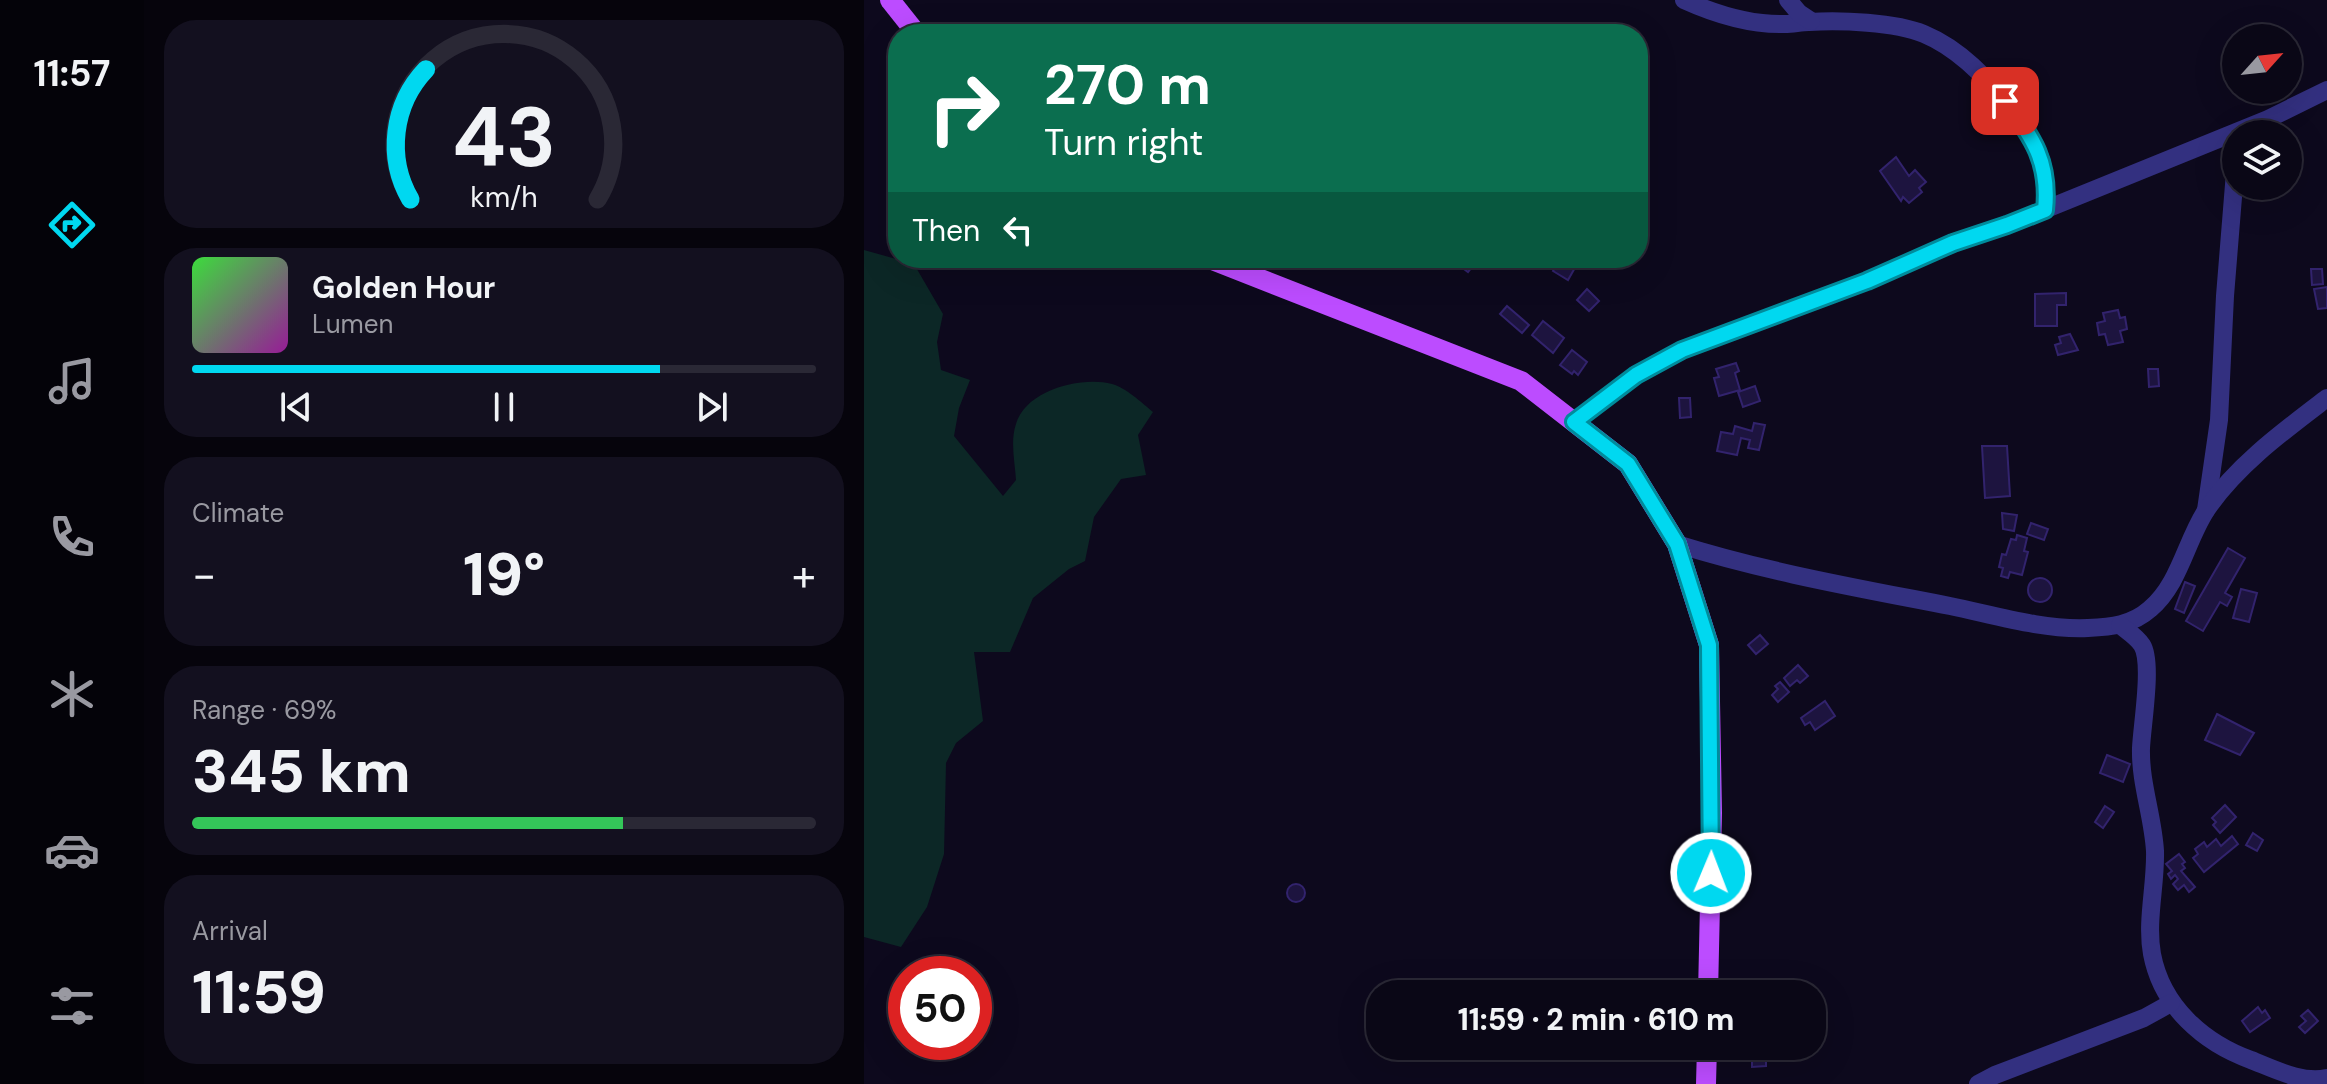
<!DOCTYPE html>
<meta charset="utf-8">
<style>
:root{--surface:#0a0716;--page:#13101f;--text:#f1f3f6;--muted:#9999a1;--line:#2a2835;--accent:#00d8f0}
body{margin:0;font-family:"DM Sans",sans-serif;background:var(--page);color:var(--text);height:100vh;display:flex;flex-direction:column;font-size:30px;white-space:nowrap}
*{box-sizing:border-box;margin:0}
p{font-size:26px;color:var(--muted)}
.icon{flex:none;width:44px;height:44px;fill:none;stroke:currentColor;stroke-width:2;stroke-linecap:round;stroke-linejoin:round}
.map{position:relative;flex:1;overflow:hidden}
.side{display:flex;flex-direction:column;gap:20px;padding:20px;background:#06040c;width:720px}
.side>*{flex:none}
.banner{position:absolute;left:24px;top:24px;width:760px;height:244px;border-radius:32px;box-shadow:0 8px 32px #0002,0 0 0 2px var(--line);background:#0b6e4f;color:#fff;overflow:hidden}
.needle{width:52px;rotate:63deg}
.controls{position:absolute;left:1358px;top:24px;display:grid;gap:16px}
.controls a{display:grid;place-items:center;width:80px;height:80px;border-radius:50%;background:var(--surface);box-shadow:0 8px 32px #0002,0 0 0 2px var(--line);font-size:40px}
.speed{position:absolute;left:24px;top:956px;display:flex;gap:16px;font-size:40px;font-weight:700;text-align:center}
.speed>*{display:grid;place-content:center;width:104px;height:104px;border-radius:50%;background:var(--surface);box-shadow:0 8px 32px #0002,0 0 0 2px var(--line);line-height:1}
.speed .limit{border:12px solid #d22;background:#fff;color:#111}
.pin{position:absolute;display:grid;place-items:center;width:68px;height:68px;color:#fff;margin:-34px;border-radius:16px;box-shadow:0 4px 12px #0006}
.me{position:absolute;width:88px;margin:-44px;rotate:1deg;stroke-linejoin:round;filter:drop-shadow(0 0 6px #0008)}
.turn{display:flex;align-items:center;gap:28px;height:168px;padding:0 24px;font-size:36px}
.turn .icon{width:104px;height:104px;stroke-width:2.5}
.turn b{display:block;font-size:56px;line-height:68px}
.then{display:flex;align-items:center;height:76px;padding:0 24px;background:#0003;gap:16px;font-size:30px}
.big{font-size:60px;font-weight:800;line-height:1.1}
.side .widget{flex:1;display:flex;flex-direction:column;justify-content:center;gap:12px;min-width:0;padding:0 28px;border-radius:32px;background:var(--page)}
.side .dial{align-items:center;gap:0}
.dial svg{height:208px;overflow:visible;fill:none;stroke:var(--line);stroke-width:7;stroke-linecap:round;text-anchor:middle}
.dial text{fill:var(--text);stroke:none}
.song{display:flex;align-items:center;gap:24px}
.cover{width:96px;height:96px;border-radius:12px;background:linear-gradient(135deg,hsl(120 70% 55%),hsl(300 70% 35%))}
.played{height:8px;border-radius:4px;background:linear-gradient(90deg,var(--accent) 75%,var(--line) 75%)}
.keys{display:flex;justify-content:space-around;direction:ltr}
.heat{display:flex;justify-content:space-between;align-items:center;font-size:44px;direction:ltr}
.charge{height:12px;border-radius:6px;background:linear-gradient(90deg,#34c759 69%,var(--line) 0)}
.trip{position:absolute;left:502px;top:980px;width:460px;height:80px;border-radius:32px;background:var(--surface);box-shadow:0 8px 32px #0002,0 0 0 2px var(--line);font-weight:800;line-height:80px;text-align:center}
main{display:flex;flex:1;min-height:0}
.tabs{display:flex;flex-direction:column;width:144px;justify-content:space-around;align-items:center;background:#040309;color:var(--muted)}
.tabs .icon{width:56px;height:56px}
.tabs .on{color:var(--accent)}
.tabs b{font-size:36px;color:var(--text)}
.map>svg:first-child{display:block}
.green{fill:#0c2726}
.building{fill:#1d143f;stroke:#32236d;stroke-width:2}
.lines{fill:none;stroke-linecap:round;stroke-linejoin:round}
.minor{stroke:#333080;stroke-width:18}
.major{stroke:#bc4cff;stroke-width:20}
.route-casing{stroke:#008c9c;stroke-width:20}
.route{stroke:#00d8f0;stroke-width:14}
</style>
<main>
<nav class="tabs">
<b>11:57</b>
<svg class="icon on" aria-label="directions" viewBox="0 0 24 24"><path d="M12 3l9 9-9 9-9-9zM9 14v-3h6M13 9l2 2-2 2"/></svg>
<svg class="icon" aria-label="music" viewBox="0 0 24 24"><path d="M9 18V5l10-2v13"/><circle cx="6" cy="18" r="3"/><circle cx="16" cy="16" r="3"/></svg>
<svg class="icon" aria-label="phone" viewBox="0 0 24 24"><path d="M5 4h4l2 5-3 2q2 4 5 5l2-3 5 2v4C11 20 4 13 5 4z"/></svg>
<svg class="icon" aria-label="climate" viewBox="0 0 24 24"><path d="M12 3v18M4 7l16 10M4 17L20 7"/></svg>
<svg class="icon" aria-label="car" viewBox="0 0 24 24"><path d="M5 17H2v-5l4-1 3-4h7l3 4 3 1v5h-3M9 17h6M6 11h13"/><circle cx="7" cy="17" r="2"/><circle cx="17" cy="17" r="2"/></svg>
<svg class="icon" aria-label="filters" viewBox="0 0 24 24"><path d="M4 7h16M4 17h16"/><circle cx="9" cy="7" r="2"/><circle cx="15" cy="17" r="2"/></svg>
</nav>
<section class="side">
<div class="widget dial"><svg viewBox="0 0 100 80">
<path d="M14 69A42 42 0 1 1 86 69"/>
<path d="M14 69A42 42 0 0 1 20 19" stroke="#00d8f0"/>
<text x="50" y="56" font-size="32" font-weight="700">43</text>
<text x="50" y="72" font-size="11">km/h</text>
</svg></div>
<div class="widget">
<div class="song"><i class="cover"></i><div><b>Golden Hour</b><p>Lumen</p></div></div>
<div class="played"></div>
<div class="keys"><svg class="icon" aria-label="previous" viewBox="0 0 24 24"><path d="M18 5L8 12l10 7zM5 5v14"/></svg><svg class="icon" aria-label="pause" viewBox="0 0 24 24"><path d="M8 5v14M16 5v14"/></svg><svg class="icon" aria-label="next" viewBox="0 0 24 24"><path d="M6 5l10 7-10 7zM19 5v14"/></svg></div>
</div>
<div class="widget"><p>Climate</p>
<div class="heat"><a>−</a><b class="big">19°</b><a>+</a></div>
</div>
<div class="widget"><p>Range · 69%</p><b class="big">345 km</b><div class="charge"></div></div>
<div class="widget"><p>Arrival</p><b class="big">11:59</b></div>
</section>
<div class="map">
<svg width="1463" height="1084" viewBox="0 0 1463 1084">
<rect width="100%" height="100%" fill="#0d091d"/>
<path class="green" d="M0,250L50,264L79,314L73,342L77,370L106,380L95,408L90,436L139,496L152,480C151,463 146,441 152,424C162,390 217,376 248,384C261,387 278,403 289,412L274,435L282,475L257,479L230,517L221,561L205,569L169,598L146,652H110L119,721L92,743L82,763L80,854L63,907L37,947L0,937Z"/>
<g class="building">
<path d="M1032,157L1045,176L1051,170L1062,182L1055,188L1058,192L1045,203L1039,197L1037,201L1016,171Z"/>
<path d="M595,258H613L614,259L604,272L592,263Z"/>
<path d="M696,258L712,266L704,280L689,271Z"/>
<path d="M1447,269H1458L1459,284L1448,285Z"/>
<path d="M1463,287V308L1454,309L1450,289Z"/>
<path d="M723,289L735,301L725,311L713,300Z"/>
<path d="M1202,293V305H1193V326H1171V294Z"/>
<path d="M643,306L665,325L658,333L636,314Z"/>
<path d="M1254,310L1256,318L1261,317L1263,329L1256,331L1259,342L1244,345L1241,334L1235,335L1233,323L1241,321L1239,313Z"/>
<path d="M679,321L700,338L689,353L668,335Z"/>
<path d="M1206,334L1214,350L1194,355L1191,345L1197,343L1195,337Z"/>
<path d="M708,350L723,362L714,375L710,371L708,374L696,365Z"/>
<path d="M872,363L875,371L871,373L876,390L855,396L850,378L855,377L852,369Z"/>
<path d="M1284,369H1294L1295,386L1285,387Z"/>
<path d="M891,386L896,401L879,407L874,392Z"/>
<path d="M815,398H826L827,417L816,418Z"/>
<path d="M890,423L901,425L895,450L884,448L886,440L877,438L873,455L853,451L857,432L869,434L871,426L888,431Z"/>
<path d="M1118,446H1143L1146,496L1121,498Z"/>
<path d="M1138,513L1153,515L1150,531L1139,529Z"/>
<path d="M1167,523L1184,529L1180,540L1163,534Z"/>
<path d="M1153,535L1163,538L1160,551L1164,552L1158,575L1146,572L1144,578L1137,576L1139,568L1135,567L1138,554L1142,555L1147,539L1152,540Z"/>
<path d="M1364,548L1381,558L1361,593L1368,597L1363,606L1356,602L1339,631L1322,621Z"/>
<circle cx="1176" cy="590" r="12"/>
<path d="M1321,582L1331,586L1320,613L1311,609Z"/>
<path d="M1377,589L1393,593L1385,622L1369,618Z"/>
<path d="M896,635L904,644L892,654L884,645Z"/>
<path d="M934,665L944,676L936,683L933,680L926,686L920,678Z"/>
<path d="M916,682L925,692L914,702L908,695L914,689L911,686Z"/>
<path d="M961,701L971,716L951,730L946,722L941,725L937,718Z"/>
<path d="M1353,714L1390,733L1376,755L1341,740Z"/>
<path d="M1243,755L1266,764L1259,782L1236,773Z"/>
<path d="M1361,805L1372,817L1356,833L1349,825L1352,822L1348,818Z"/>
<path d="M1241,806L1250,812L1239,828L1231,822Z"/>
<path d="M1389,833L1399,840L1393,851L1382,845Z"/>
<path d="M1368,836L1374,844L1340,872L1329,858L1334,854L1331,849L1340,842L1343,847L1352,839L1357,846Z"/>
<path d="M1315,854L1321,862L1318,864L1321,868L1317,871L1331,887L1325,892L1320,885L1314,890L1309,884L1314,879L1311,875L1307,879L1304,874L1308,871L1302,864Z"/>
<circle cx="432" cy="893" r="9"/>
<path d="M1394,1007L1398,1013L1401,1010L1406,1018L1386,1032L1378,1021Z"/>
<path d="M1444,1010L1454,1021L1441,1033L1435,1027L1442,1021L1437,1016Z"/>
<path d="M902,1049V1066L888,1067V1050Z"/>
</g>
<g class="lines">
<g class="minor">
<path d="M820,0C851,14 886,25 921,24C929,24 937,22 945,22C976,20 1031,22 1060,34C1096,49 1124,79 1147,109C1173,142 1186,168 1181,210"/>
<path d="M924,0L935,13L947,21"/>
<path d="M710,422L772,375L818,350L1003,281L1089,243L1143,225L1404,119L1463,90"/>
<path d="M1342,510L1355,420L1361,296L1372,160"/>
<path d="M813,544C902,572 994,588 1086,606C1130,615 1178,630 1224,628C1247,627 1268,625 1286,609C1316,584 1322,540 1343,509C1373,465 1421,430 1463,398"/>
<path d="M1256,625C1263,631 1273,637 1278,645C1289,662 1278,725 1277,748C1276,783 1289,816 1291,851C1292,885 1282,921 1288,954C1298,1007 1340,1043 1387,1060C1410,1069 1439,1084 1463,1078"/>
<path d="M1114,1084L1131,1075L1280,1018L1307,1003"/>
</g>
<g class="major">
<path d="M26,0L53,34"/>
<path d="M343,258L657,381L764,464L813,544L845,645L848,813L844,994"/>
<path d="M842,1084L843,1046"/>
</g>
</g>
<g class="lines">
<g class="route-casing">
<path id="route" d="M847,873L845,645L813,544L764,464L710,422L772,375L818,350L1003,281L1089,243L1143,225L1181,210C1186,163 1169,137 1141,101"/>
</g>
<use href="#route" class="route"/>
</g>
</svg>
<div class="controls">
<a><svg class="needle" viewBox="-14 -14 28 28"><path d="M0-13l5 13h-10z" fill="#e53935"/><path d="M0 13l5-13h-10z" fill="#9999a1"/></svg></a>
<a><svg class="icon" aria-label="layers" viewBox="0 0 24 24"><path d="M12 4l9 5-9 5-9-5zM3 14l9 5 9-5"/></svg></a>
</div>
<div class="speed"><div class="limit">50</div></div>
<div class="pin" style="left:1141px;top:101px;background:#d93025"><svg class="icon" aria-label="arrive" viewBox="0 0 24 24"><path d="M6 21V4h12l-3 4 3 4H6"/></svg></div>
<svg class="me" style="left:847px;top:873px" viewBox="-20 -20 40 40"><circle r="17" fill="#00d8f0" stroke="#fff" stroke-width="3"/><path d="M0-11L8 9 0 5-8 9z" fill="#fff"/></svg>
<div class="trip">11:59 · 2 min · 610 m</div>
<div class="banner">
<div class="turn"><svg class="icon" aria-label="right" viewBox="0 0 24 24"><path d="M7 20v-9h11M14 6l5 5-5 5"/></svg><div><b>270 m</b>Turn right</div></div>
<div class="then">Then<svg class="icon" aria-label="left" viewBox="0 0 24 24"><path d="M17 20v-9H6M10 6l-5 5 5 5"/></svg></div>
</div>
</div>
</main>
